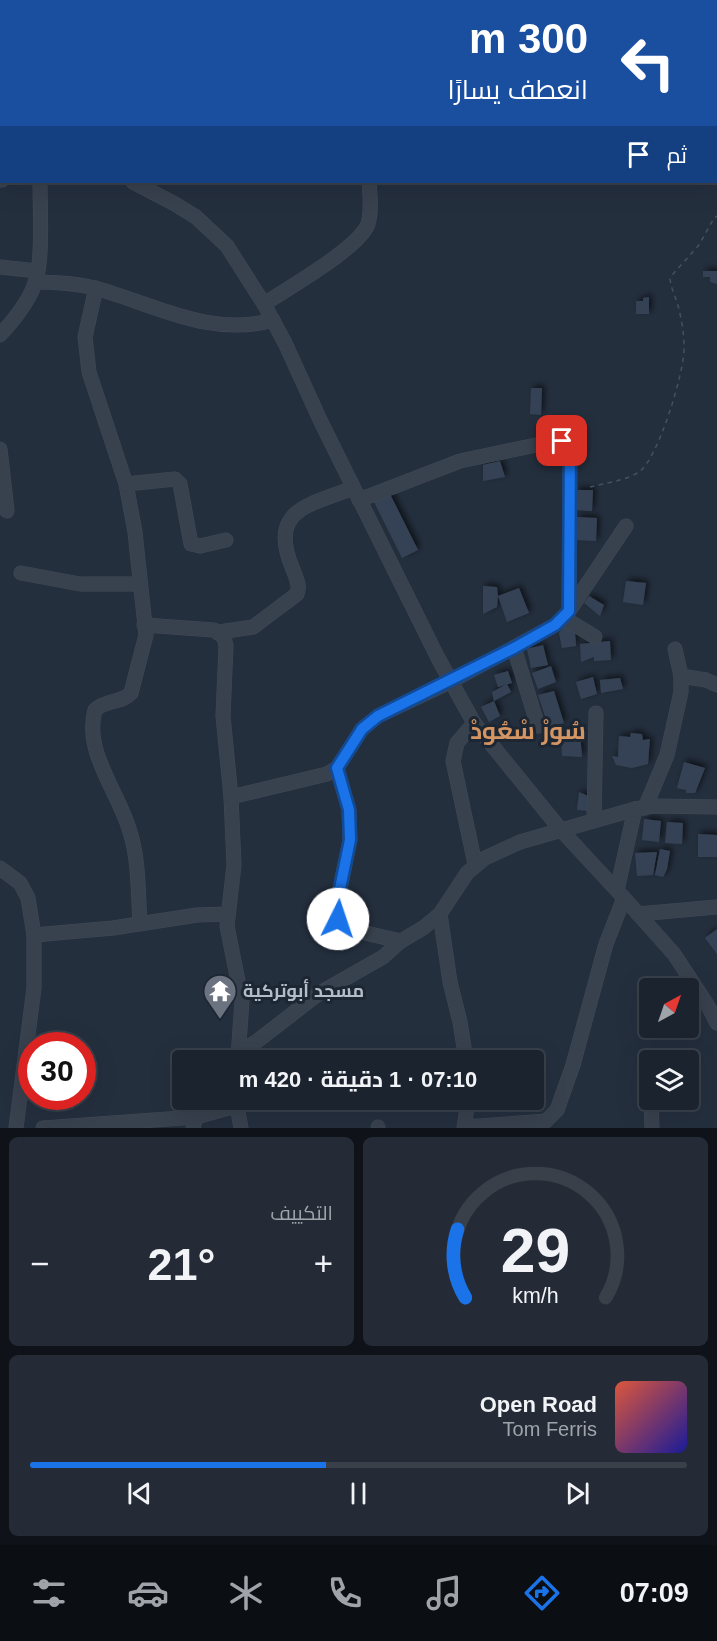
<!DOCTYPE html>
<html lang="ar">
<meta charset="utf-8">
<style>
:root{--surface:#1b232e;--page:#242b36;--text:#f1f3f6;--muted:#a0a4aa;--line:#39404a;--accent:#1a73e8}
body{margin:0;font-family:Arial,Cairo,sans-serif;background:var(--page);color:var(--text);direction:rtl;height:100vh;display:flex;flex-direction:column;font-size:22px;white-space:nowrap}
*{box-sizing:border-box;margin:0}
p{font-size:20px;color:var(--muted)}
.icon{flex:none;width:33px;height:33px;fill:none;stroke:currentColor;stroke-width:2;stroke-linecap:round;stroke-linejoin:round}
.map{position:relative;height:1128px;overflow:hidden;direction:ltr}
.details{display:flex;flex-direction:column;gap:9px;padding:9px;background:#0f1319;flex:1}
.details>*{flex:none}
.hud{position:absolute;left:0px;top:0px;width:717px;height:183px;box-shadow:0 6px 24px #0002,0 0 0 2px var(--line);direction:rtl;background:#1a4fa0;color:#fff;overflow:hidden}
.needle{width:39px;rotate:40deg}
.tools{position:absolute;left:639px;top:978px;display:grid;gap:12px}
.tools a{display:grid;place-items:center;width:60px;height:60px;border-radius:6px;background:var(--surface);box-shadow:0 6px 24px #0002,0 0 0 2px var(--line);font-size:30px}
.speed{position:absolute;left:18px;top:1032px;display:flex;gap:12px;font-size:30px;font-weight:700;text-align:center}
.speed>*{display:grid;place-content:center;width:78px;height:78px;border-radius:50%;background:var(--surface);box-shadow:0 6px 24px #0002,0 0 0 2px var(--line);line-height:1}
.speed .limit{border:9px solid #d22;background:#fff;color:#111}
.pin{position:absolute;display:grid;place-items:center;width:51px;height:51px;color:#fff;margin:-26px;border-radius:12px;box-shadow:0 3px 9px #0006}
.me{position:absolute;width:66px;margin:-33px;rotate:4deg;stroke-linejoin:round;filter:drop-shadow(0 0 4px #0008)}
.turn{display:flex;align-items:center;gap:21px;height:126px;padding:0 30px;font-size:27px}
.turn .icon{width:78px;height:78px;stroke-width:2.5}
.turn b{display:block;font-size:42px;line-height:51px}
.then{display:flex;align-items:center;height:57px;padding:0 30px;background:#0003;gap:12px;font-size:22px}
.big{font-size:45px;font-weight:700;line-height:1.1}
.details .card{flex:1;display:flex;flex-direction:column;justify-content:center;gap:9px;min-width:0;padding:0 21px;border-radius:9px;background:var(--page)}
.details .dial{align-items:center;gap:0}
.dial svg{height:156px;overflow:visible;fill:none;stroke:var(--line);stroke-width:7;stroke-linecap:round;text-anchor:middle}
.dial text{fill:var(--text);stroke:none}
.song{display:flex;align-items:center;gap:18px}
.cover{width:72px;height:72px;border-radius:9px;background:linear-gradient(135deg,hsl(10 70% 55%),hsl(240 70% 35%))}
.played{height:6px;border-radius:3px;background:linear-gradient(90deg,var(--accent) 45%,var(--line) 45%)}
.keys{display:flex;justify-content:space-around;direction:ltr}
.heat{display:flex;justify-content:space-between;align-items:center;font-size:33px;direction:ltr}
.details .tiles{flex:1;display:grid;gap:9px;grid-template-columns:1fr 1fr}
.card:last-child{grid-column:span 2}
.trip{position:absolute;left:172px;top:1050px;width:372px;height:60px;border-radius:6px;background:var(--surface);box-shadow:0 6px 24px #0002,0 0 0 2px var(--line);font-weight:700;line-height:60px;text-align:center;direction:rtl}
.dock{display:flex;height:96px;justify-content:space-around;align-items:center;background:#0b0e12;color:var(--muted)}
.dock .icon{width:42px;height:42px}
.dock .on{color:var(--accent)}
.dock b{font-size:27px;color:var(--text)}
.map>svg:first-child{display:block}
.building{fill:#364354;filter:url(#shadow)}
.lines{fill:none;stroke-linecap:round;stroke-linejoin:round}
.minor-casing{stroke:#414a57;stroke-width:15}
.path{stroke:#3f5557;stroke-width:1.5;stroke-dasharray:4.5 4.5;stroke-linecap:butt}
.minor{stroke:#38414e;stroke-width:14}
.route-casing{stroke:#114b97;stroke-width:15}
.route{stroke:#1a73e8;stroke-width:10}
.labels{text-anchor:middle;stroke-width:6;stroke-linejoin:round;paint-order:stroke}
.poi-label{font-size:18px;font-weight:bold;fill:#b4bcc9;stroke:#1d2633;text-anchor:start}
.district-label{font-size:24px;font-weight:bold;fill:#d59563;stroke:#1d2633}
</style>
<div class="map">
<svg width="717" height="1128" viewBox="0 0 717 1128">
<defs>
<filter id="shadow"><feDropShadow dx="3" dy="-3" stdDeviation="3" flood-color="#0009"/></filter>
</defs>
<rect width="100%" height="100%" fill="#242f3e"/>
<g class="building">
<path d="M703,271H717V284L710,282V277H703Z"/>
<path d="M649,297V314H636V301H643V298Z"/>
<path d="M531,388H542L541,415L530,414Z"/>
<path d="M500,461L505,477L483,481V465Z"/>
<path d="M576,490H593L592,511L575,510Z"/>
<path d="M389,492L418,550L402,558L373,500Z"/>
<path d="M577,517L597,518L596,541L576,540Z"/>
<path d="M626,581L646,583L643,605L623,602Z"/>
<path d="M483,586L497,587L498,596L497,607L483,614Z"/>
<path d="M519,588L529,613L507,622L498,596Z"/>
<path d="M589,596L604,605L600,616L584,603Z"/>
<path d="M566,623L575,631L576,646L562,648L559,633Z"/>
<path d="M610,641L611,660L594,661V657L581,662L580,644Z"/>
<path d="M543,645L548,665L531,668L527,649Z"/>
<path d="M551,666L556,682L538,689L532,673Z"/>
<path d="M508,671L512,683L498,687L494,675Z"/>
<path d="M593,677L597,694L581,699L576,682Z"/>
<path d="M620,678L623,689L601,693L600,680Z"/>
<path d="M507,684L511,692L494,701L492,692Z"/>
<path d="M554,691L564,723L549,728L538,695Z"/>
<path d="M494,701L500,716L489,722L481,707Z"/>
<path d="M580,731L582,757L562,756L561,733Z"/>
<path d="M631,733L642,734L643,740L650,739L648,764L632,768L616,765L612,756L618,757L619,736L630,737Z"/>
<path d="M684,762L705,768L695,793H686V790L677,788Z"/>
<path d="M579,792L588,796V811L577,810Z"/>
<path d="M644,819L661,821L659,842L642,840Z"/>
<path d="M667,822L683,823L682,844L665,843Z"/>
<path d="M698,834L717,835V857H698Z"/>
<path d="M660,849L670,851L667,869L663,877L655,875Z"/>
<path d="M657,852L653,875L637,876L635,853Z"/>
<path d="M717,929V954L705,938Z"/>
</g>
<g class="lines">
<g class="minor-casing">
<g id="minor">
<path d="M144,0L145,2"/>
<path d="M325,0L326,2"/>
<path d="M523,0V2"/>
<path d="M40,2V0"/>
<path d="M0,180H2"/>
<path d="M133,182L175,204L196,217L227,246L264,304L285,343L321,422L438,658L474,723L561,830L624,898L674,954L708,1006L717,1023"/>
<path d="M0,267L37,271"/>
<path d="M35,282C55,282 75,283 95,288C154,304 210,338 273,320"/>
<path d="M96,288L85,337L89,372L126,484L135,532L146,635L131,693C122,703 105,700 95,710C83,752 120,794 130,832C139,860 138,893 140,923"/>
<path d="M264,304C288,288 359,248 368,224C372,210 370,195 369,182"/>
<path d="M0,335C14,320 30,301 36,280C43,256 40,208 40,182"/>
<path d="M0,449L7,511"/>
<path d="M126,484L175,479L180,484L191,544L200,546L226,540"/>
<path d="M359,500L460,461L555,441H562L570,448L569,611"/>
<path d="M21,573L80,584H140"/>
<path d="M564,618L595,637"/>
<path d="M144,625L214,630L224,637L226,646L223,716L231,797L234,865L227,926L242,1001L238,1057"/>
<path d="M219,632L253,627L297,594C301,585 295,576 292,567C268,509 310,505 353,488"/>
<path d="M514,648L538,726"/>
<path d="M681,676L706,680L717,685"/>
<path d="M474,723L457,743L453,761L475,864"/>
<path d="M337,768L349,810L350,840L337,903C336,908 335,913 337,917C344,932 386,937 401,941"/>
<path d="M231,797L327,774L337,768L362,729L378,716L450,682L555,625L569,611L626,526"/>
<path d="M645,808L667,755L681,692V676L675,649"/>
<path d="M594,821L596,713"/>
<path d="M0,868L20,883L28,898L34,935V988L16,1128"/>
<path d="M617,890L635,809"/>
<path d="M440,914L450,982L460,1022L466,1060"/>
<path d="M638,914L717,907"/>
<path d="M34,935L113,928L197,915L228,914"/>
<path d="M239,1052L256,1042L318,994L383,957L401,941L423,928L440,914L467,873L485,858L520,842L635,809L654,806L717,807"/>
<path d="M236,1100L241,1128"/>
<path d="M651,1100L652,1128"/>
<path d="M465,1127L546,1121L557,1110L573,1065L606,944L624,898"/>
<path d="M43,1128L196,1117"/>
<path d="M193,1128L196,1117L236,1106"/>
<path d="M378,1128V1127"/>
<path d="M464,1128L468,1100"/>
</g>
</g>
<path class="path" d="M590,487C605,483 625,481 639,472C658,459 685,371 684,347C684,332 681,316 677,302C674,294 671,287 670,279L673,274L699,245L714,218L717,216"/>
<use href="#minor" class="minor"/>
</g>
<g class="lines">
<g class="route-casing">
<path id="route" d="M338,919L336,913L337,903L350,840L349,810L337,768L362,729L378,716L514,648L555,625L569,611L570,448L562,441"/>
</g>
<use href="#route" class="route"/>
</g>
<defs>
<g id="temple-pin" transform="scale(1.725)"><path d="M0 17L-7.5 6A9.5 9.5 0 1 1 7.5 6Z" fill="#6b7280" stroke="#1d2633"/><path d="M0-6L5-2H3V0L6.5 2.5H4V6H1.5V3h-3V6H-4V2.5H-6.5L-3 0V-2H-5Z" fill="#fff"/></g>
</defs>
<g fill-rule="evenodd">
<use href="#temple-pin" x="220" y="991"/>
</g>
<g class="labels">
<g class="poi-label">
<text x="243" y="997">مسجد أبوتركية</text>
</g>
<g class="district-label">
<text x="528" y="739">سُورْ سْعُودْ</text>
</g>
</g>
</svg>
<div class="tools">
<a><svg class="needle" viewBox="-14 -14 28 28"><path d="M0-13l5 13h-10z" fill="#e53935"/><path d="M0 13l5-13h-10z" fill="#a0a4aa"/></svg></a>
<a><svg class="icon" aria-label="layers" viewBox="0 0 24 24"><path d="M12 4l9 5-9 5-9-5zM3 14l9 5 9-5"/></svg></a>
</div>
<div class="speed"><div class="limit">30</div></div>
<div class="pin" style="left:562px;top:441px;background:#d93025"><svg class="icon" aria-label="arrive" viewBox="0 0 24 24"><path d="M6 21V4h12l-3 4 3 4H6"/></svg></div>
<svg class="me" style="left:338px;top:919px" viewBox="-20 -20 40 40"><circle r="19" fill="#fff"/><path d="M0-13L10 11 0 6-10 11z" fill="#1a73e8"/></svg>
<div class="trip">07:10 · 1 دقيقة · 420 m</div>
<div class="hud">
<div class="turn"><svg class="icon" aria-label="left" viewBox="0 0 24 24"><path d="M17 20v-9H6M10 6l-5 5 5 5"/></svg><div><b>300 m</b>انعطف يسارًا</div></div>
<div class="then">ثم<svg class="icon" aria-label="arrive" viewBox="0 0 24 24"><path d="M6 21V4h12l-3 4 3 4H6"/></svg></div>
</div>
</div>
<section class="details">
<div class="tiles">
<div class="card dial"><svg viewBox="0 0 100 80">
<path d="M14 69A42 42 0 1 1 86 69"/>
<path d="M14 69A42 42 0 0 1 10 34" stroke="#1a73e8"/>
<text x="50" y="56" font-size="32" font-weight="700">29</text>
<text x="50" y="72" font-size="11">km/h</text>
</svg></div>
<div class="card"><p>التكييف</p>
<div class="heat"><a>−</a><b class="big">21°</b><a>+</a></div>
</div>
<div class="card">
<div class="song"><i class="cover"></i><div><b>Open Road</b><p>Tom Ferris</p></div></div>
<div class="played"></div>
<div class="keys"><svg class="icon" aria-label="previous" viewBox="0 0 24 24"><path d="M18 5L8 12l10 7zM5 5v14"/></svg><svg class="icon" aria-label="pause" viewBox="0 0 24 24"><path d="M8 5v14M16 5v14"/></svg><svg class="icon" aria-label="next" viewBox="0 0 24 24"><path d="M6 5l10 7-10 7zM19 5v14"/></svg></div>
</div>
</div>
</section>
<nav class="dock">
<b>07:09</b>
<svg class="icon on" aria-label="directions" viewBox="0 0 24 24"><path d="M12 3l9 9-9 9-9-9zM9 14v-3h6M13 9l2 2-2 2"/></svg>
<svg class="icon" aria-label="music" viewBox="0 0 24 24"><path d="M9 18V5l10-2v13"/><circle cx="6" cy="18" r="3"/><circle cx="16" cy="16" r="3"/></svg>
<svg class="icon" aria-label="phone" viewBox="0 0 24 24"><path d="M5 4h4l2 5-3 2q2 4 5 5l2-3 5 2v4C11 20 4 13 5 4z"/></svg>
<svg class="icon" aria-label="climate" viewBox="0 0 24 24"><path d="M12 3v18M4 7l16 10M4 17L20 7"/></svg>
<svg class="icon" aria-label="car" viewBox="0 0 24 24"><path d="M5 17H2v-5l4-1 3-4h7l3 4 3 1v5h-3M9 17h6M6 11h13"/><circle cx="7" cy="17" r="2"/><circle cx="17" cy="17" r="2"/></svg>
<svg class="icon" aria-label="filters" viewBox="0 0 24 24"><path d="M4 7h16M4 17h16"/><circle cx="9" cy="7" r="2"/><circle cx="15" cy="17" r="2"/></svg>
</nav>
